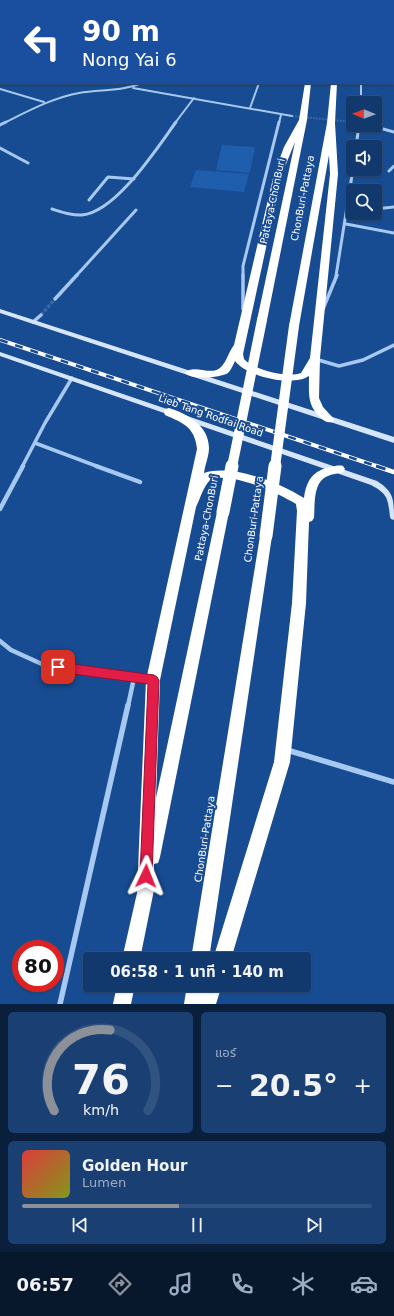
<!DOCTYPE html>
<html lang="th">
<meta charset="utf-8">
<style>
:root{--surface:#11396e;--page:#1a4073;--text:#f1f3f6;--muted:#9cacc2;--line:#305381;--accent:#8c9099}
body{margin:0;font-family:"DejaVu Sans","Noto Sans Thai",sans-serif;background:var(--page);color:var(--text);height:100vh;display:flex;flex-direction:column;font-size:15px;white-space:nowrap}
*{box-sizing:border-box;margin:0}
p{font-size:13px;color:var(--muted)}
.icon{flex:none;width:22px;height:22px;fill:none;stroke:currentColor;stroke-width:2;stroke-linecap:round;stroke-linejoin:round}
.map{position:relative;height:1004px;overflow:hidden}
.panel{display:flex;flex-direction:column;gap:8px;padding:8px;background:#091f3c;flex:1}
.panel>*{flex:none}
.banner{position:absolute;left:0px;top:0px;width:394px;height:84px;box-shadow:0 1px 3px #0004,0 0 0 1px var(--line);background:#1a4fa0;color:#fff;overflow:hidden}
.needle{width:26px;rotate:271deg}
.fabs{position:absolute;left:346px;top:96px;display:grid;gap:8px}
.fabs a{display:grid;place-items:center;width:36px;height:36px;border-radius:4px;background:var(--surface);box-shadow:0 1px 3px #0004,0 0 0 1px var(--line);font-size:20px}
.speed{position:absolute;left:12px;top:940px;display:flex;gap:8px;font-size:20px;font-weight:700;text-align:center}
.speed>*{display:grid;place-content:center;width:52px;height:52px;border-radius:50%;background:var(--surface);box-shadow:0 1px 3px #0004,0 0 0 1px var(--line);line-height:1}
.speed .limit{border:6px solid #d22;background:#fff;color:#111}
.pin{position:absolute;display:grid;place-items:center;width:34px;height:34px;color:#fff;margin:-17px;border-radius:8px;box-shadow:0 2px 6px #0006}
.me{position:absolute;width:44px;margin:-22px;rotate:2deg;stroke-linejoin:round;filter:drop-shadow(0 0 3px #0008)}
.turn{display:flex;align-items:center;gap:14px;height:84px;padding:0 16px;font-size:18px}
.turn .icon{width:52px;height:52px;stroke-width:2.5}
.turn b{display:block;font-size:28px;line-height:34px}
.big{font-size:30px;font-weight:700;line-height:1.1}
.panel .card{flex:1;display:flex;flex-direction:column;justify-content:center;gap:6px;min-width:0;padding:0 14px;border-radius:6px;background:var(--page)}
.panel .dial{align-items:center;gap:0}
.dial svg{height:104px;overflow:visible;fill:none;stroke:var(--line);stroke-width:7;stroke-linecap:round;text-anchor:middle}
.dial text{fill:var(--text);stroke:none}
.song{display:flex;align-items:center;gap:12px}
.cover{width:48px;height:48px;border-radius:6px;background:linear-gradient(135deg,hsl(0 70% 55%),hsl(70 70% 35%))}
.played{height:4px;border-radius:2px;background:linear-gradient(90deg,var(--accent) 45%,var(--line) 45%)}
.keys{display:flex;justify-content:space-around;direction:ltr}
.heat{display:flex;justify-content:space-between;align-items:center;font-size:22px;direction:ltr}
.panel .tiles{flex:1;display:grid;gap:8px;grid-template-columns:1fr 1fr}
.card:last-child{grid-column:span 2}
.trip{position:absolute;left:83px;top:952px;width:228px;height:40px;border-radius:4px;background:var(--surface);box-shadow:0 1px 3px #0004,0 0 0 1px var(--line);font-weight:700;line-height:40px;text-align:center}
.tab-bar{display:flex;height:64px;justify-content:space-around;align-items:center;background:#07172c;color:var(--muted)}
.tab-bar .icon{width:28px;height:28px}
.tab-bar .active{color:var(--accent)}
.tab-bar b{font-size:18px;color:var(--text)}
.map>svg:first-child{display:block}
.green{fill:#1f5ead}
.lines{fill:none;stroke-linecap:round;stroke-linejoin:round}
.street-tunnel-far2{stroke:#3a67a3;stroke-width:2;stroke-dasharray:2 1;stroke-linecap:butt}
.street-tunnel-far1{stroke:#3a67a3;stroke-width:3;stroke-dasharray:3 1.5;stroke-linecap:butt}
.street-tunnel{stroke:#3a67a3;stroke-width:3.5;stroke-dasharray:3.5 1.5;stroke-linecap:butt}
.street-far4{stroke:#a7c8f1;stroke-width:2}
.street-far3{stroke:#a7c8f1;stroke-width:3}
.street-far2{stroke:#a7c8f1;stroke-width:3.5}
.street-far1{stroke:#a7c8f1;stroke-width:4.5}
.street{stroke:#a7c8f1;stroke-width:5.5}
.secondary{fill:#d5e5fb;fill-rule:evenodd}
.highway{fill:#fff;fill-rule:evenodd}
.rail-far1-casing{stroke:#fff;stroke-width:4}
.rail-casing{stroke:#fff;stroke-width:4.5}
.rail-far1{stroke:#174c93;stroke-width:2.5;stroke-dasharray:8;stroke-linecap:butt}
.rail{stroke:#174c93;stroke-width:3;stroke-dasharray:10;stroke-linecap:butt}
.highway-bridge-far1{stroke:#fff;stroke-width:10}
.highway-bridge{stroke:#fff;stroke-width:13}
.route{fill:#e11d48;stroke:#92132f}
.labels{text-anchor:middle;stroke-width:4;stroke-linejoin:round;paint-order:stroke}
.street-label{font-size:10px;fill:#fff;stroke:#174c93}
</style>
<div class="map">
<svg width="394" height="1004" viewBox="0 0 394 1004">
<rect width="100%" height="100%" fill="#174c93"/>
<g class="green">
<path d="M222,145L255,147L250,173L216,170Z"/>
<path d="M196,170L249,174L244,192L190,187Z"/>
</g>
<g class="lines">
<path class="street-tunnel-far2" d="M292,116L353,122"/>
<path class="street-tunnel-far1" d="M351,122H353"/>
<path class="street-tunnel" d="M41,315L55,299"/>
<g class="street-far4">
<path d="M361,83V103"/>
<path d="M133,88L292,116"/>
<path d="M0,89L44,102"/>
<path d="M250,108L259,83"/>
<path d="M4,123C28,111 52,98 79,93C100,89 121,92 142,83"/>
<path d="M175,123L194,98"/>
<path d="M279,123L281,115"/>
</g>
<g class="street-far3">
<path d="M0,125L6,122"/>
<path d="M369,125L394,132"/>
<path d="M356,147L359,125"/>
<path d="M0,148L28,163"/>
<path d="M389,171L394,166"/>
<path d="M89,200L108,177L134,179"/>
<path d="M52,209C61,212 72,216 82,215C116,212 157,148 176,122"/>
<path d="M375,209L394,207"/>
<path d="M346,224L394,233"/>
<path d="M76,276L136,210"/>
<path d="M243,276V266L279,122"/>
<path d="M336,276L353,169"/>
</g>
<g class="street-far2">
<path d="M243,275V309"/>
<path d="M55,299L77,275"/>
<path d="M323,309L337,275"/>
<path d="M33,322L41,315"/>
<path d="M315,359L339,366L363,360L394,345"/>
<path d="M35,443L99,467"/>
<path d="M22,467L45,423L72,378"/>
</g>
<g class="street-far1">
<path d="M96,466L140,482"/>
<path d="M0,509L23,466"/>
<path d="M0,641L11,650L44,665L151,680"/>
<path d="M128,706L134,678"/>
</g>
<g class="street">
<path d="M287,750L394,782"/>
<path d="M60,1004L128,705"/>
</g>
<g class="secondary">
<path d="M0,309L394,437V443L0,313Z"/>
<path d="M0,352L377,481C394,492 394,499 394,520L391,519L390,517C388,499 388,494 371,485L0,356Z"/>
</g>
<g class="highway">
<path d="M293,0H299L300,1H294Z"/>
<path d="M315,0H321L322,1H316Z"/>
<path d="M305,83H311L307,120L267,320L262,323L257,320L295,142L282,174L243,354L244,359C254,370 287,378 301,373L310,358L330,174L329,155L299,326L294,329L289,326L327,123L331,83H337L335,123L338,174L320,358L319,398L323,407L334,419L333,422C328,423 325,422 321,418C307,405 309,395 309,376C293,387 247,377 235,361C233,365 231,370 228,373C221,378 190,380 185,373C193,363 212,377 221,367C227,361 229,351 234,345L274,174L284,147L299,120Z"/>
<path d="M169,408C188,414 209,426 209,448C209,456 205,465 204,473C233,464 278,482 304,498C306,481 313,470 331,467C335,466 339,465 343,466L345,469L343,472C337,474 330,474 324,478C313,486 315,506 314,518L312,521L309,522L306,603L290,762L231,959H213L274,762L292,603L297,511L296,504C276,492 234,473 211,479C203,487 201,497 196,507L160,680L156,798L217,512L219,509L223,507L227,509L229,512L160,857L158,863L154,864V881L155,885L140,959H122L137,893L146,680L197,449C195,427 183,423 165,415L164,412L165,409Z"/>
<path d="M266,531L270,533L272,536L209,959H191L260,536L262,533Z"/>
<path d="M117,985H135L131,1004H113Z"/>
<path d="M187,985H222L216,1004H184Z"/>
</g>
<g class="rail-far1-casing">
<path id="rail-far1" d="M0,340L379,467"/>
</g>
<g class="rail-casing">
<path id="rail" d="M376,466L394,472"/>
</g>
<use href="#rail-far1" class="rail-far1"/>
<use href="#rail" class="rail"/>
<g class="highway-bridge-far1">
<path d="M232,467L262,320"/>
<path d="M275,467L294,326"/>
</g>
<g class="highway-bridge">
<path d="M223,512L232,466"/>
<path d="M266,536L275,466"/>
</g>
</g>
<path class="route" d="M58,662L154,675L157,677L159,680L152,876L150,881L146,882L141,881L140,876L148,684L58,672L55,670L53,667L55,664Z"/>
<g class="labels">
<g class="street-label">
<text transform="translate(302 198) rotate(-79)" y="4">ChonBuri-Pattaya</text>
<text transform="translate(272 201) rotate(-78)" y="4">Pattaya-ChonBuri</text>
<text transform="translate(211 415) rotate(19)" y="4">Lieb Tang Rodfai Road</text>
<text transform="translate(206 518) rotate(-79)" y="4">Pattaya-ChonBuri</text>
<text transform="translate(253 519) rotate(-82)" y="4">ChonBuri-Pattaya</text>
<text transform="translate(204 839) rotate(-81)" y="4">ChonBuri-Pattaya</text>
</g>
</g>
</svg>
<div class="fabs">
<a><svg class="needle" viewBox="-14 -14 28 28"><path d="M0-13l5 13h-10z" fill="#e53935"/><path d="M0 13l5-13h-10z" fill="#9cacc2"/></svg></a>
<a><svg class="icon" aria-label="sound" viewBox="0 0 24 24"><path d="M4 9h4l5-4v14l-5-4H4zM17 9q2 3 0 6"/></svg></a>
<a><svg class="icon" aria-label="search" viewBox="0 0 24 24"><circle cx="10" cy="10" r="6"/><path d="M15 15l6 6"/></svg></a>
</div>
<div class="speed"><div class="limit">80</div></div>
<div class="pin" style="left:58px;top:667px;background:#d93025"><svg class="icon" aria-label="arrive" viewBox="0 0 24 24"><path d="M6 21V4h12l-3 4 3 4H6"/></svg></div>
<svg class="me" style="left:146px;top:876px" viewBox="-20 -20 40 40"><path d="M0-17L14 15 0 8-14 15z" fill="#e11d48" stroke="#fff" stroke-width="4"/></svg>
<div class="trip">06:58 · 1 นาที · 140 m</div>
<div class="banner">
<div class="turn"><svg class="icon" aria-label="left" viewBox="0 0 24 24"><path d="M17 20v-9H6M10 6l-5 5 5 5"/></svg><div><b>90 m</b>Nong Yai 6</div></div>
</div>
</div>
<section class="panel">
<div class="tiles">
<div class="card dial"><svg viewBox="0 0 100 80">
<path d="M14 69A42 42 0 1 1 86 69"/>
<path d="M14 69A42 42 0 0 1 57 7" stroke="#8c9099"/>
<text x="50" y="56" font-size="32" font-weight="700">76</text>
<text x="50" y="72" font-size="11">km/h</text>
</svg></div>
<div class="card"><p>แอร์</p>
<div class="heat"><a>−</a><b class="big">20.5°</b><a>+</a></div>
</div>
<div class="card">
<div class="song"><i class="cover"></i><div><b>Golden Hour</b><p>Lumen</p></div></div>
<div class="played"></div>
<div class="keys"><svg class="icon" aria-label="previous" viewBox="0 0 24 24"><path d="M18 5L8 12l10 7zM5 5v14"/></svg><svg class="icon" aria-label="pause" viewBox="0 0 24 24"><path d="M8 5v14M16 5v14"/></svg><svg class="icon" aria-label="next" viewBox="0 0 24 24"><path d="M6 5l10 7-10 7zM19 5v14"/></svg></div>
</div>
</div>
</section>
<nav class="tab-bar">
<b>06:57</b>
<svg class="icon active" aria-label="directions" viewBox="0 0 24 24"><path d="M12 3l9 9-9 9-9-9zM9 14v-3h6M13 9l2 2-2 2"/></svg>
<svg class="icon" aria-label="music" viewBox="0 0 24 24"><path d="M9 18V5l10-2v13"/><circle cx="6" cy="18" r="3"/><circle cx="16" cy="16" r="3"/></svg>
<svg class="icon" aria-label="phone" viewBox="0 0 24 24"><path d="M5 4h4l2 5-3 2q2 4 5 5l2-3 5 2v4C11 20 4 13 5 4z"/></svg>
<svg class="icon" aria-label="climate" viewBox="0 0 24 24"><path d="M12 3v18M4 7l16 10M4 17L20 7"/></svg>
<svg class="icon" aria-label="car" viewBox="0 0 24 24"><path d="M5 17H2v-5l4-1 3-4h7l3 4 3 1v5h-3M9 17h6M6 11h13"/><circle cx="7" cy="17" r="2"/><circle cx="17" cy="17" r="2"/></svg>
</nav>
